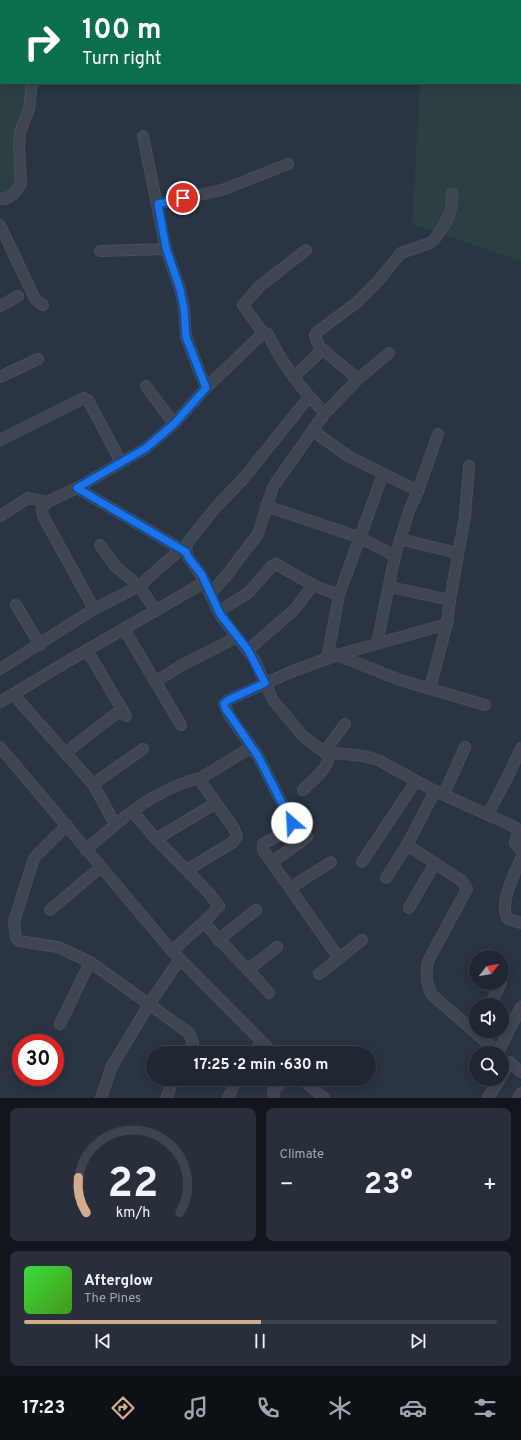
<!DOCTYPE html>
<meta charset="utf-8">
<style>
:root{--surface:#202732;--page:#282f3a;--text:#f1f3f6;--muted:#a2a5ac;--line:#3d444d;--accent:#d6ab8b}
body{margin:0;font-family:Overpass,sans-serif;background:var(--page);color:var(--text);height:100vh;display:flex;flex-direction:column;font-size:15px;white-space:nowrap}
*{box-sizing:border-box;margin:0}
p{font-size:13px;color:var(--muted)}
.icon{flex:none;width:22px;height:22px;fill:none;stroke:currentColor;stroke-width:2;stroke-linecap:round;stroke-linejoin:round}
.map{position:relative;height:1098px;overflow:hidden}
.sheet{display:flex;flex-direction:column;gap:10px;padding:10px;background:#12151c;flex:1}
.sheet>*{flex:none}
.banner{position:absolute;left:0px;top:0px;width:521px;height:84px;box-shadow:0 2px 10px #0003,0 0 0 1px var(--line);background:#0b6e4f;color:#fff;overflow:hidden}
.needle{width:26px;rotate:59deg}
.controls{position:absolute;left:469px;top:950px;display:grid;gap:8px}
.controls a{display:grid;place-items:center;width:40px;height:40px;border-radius:50%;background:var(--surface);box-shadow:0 2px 10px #0003,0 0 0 1px var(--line);font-size:20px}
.speed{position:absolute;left:12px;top:1034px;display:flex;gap:8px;font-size:20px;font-weight:700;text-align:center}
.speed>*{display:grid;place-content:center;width:52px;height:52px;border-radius:50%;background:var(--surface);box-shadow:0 2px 10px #0003,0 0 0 1px var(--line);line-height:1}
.speed .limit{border:6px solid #d22;background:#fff;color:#111}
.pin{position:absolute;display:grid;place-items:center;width:34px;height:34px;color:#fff;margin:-17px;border:2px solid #fff;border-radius:50%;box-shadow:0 1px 4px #0007}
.me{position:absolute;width:44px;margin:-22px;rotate:334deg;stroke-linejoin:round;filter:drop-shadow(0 0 3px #0008)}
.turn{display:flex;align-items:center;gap:14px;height:84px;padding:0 16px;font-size:18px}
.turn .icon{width:52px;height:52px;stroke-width:2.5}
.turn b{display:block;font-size:28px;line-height:34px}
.big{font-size:30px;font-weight:700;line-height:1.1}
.sheet .widget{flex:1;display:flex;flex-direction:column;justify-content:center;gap:6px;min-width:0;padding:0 14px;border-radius:8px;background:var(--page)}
.sheet .dial{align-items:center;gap:0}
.dial svg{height:104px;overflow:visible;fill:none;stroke:var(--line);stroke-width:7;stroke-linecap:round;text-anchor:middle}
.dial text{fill:var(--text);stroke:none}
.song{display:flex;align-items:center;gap:12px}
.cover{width:48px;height:48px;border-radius:6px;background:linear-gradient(135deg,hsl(120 70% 55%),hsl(100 70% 35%))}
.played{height:4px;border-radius:2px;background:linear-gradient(90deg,var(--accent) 50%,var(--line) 50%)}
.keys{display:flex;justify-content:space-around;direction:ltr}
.heat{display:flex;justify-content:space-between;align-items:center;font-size:22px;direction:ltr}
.sheet .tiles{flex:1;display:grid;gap:10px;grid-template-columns:1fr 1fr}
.widget:last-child{grid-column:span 2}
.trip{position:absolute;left:146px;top:1046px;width:230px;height:40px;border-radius:20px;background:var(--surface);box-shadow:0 2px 10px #0003,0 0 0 1px var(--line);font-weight:700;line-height:40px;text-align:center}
.tabs{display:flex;height:64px;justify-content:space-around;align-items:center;background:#0d1014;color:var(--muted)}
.tabs .icon{width:28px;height:28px}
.tabs .on{color:var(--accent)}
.tabs b{font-size:18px;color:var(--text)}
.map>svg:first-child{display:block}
.green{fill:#2c4043}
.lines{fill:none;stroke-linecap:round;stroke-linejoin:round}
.street-casing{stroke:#474f5b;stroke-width:12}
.street{stroke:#3e4651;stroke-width:10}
.route-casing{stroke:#114b97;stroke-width:10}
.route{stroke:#1a73e8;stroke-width:7}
</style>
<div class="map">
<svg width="521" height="1098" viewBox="0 0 521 1098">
<rect width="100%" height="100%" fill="#2a3442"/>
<path class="green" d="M0,0H521V261L412,224L420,83H520V1H1V83H37L13,141L18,191L0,202Z"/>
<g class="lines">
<g class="street-casing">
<g id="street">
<path d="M75,1V0"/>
<path d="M143,136L166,249L180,289L184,308L186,337L206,388"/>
<path d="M0,199H5L14,194L21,184L19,145L20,132L29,109L32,83"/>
<path d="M157,204L222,190L288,164"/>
<path d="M0,225L35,299L43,305"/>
<path d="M306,250L260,286L243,305L263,333L268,334C282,364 302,390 325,413"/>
<path d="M100,251L166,249"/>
<path d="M0,306L18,296"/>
<path d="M321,348L358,379"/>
<path d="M0,377L38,359"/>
<path d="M294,377L321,351L315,336L317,332L356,303L379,280L401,253L430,243L434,240C445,225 453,213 452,194"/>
<path d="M146,386L174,424"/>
<path d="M309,397L243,479L216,507L188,542L186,548L188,557L201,575L220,615L254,659L273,700L303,736L324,752L364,756L378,760L435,791L515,827L518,832L515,843L521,850"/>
<path d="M313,431L348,456L418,491"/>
<path d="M0,440L84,398L88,400L121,462"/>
<path d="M77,488L186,552"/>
<path d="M266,506L361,538L395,556"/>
<path d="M0,516L28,498L47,502"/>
<path d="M400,539L457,553"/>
<path d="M100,545L115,566L139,586L156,611"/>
<path d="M390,587L450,600"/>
<path d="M210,594L226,576L258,534L273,487L325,413L358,379L389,353"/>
<path d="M16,605L40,645"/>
<path d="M94,609L43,516L42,509L47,502L77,488L146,448L174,424L206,388L263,333"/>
<path d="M219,611L248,593L271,567L276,564L313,585L339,595"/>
<path d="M124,629L181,725"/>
<path d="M377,643L395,556L409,511L418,491L438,434"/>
<path d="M87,650L126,716"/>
<path d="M248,650L295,609L313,585"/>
<path d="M337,655L400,680L485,705"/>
<path d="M327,659L339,595L383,474"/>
<path d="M0,669L94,609L139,586L181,549"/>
<path d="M155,682L182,665L237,637"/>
<path d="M430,688L447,624L450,600L465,516L469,466"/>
<path d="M13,694L93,784L115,824"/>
<path d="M0,702L68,661L205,582"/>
<path d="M0,747L172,951L273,1053"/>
<path d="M324,752L345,724"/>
<path d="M65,753L122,709"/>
<path d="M199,779L252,747"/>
<path d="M93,784L143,749"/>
<path d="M303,790C312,780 330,769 329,753"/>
<path d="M444,794L465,747"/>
<path d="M133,812L156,839L207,891L219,906L204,922L172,951"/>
<path d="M488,814L509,774L521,748"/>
<path d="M67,825L34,858L14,922L16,938L19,941L58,947L90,962L189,1033L193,1043L188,1053"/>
<path d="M156,839L216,803"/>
<path d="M407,845L462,881L467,889L428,961C425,974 426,984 432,995L499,1053"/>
<path d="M86,850C115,824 144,798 181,784C187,782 193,779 199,779L233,827L237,836L233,842L187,870"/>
<path d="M521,859C515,872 498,906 508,919L521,923"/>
<path d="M272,862L307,837"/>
<path d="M362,862L416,781"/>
<path d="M386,878L407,845L435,791"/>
<path d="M290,888L331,862"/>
<path d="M409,908L435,863"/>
<path d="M50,910L101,867"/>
<path d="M204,922C224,947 248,968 269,993"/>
<path d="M218,940L256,910"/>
<path d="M339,958L263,850V844L288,830L292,823L258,756L229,715L224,704L228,700L293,671L337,655L447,624"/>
<path d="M249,969L277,947"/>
<path d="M319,974L362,940"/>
<path d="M490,1005L501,983"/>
<path d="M60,1024L90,962"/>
<path d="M498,1052L521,1007"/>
<path d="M253,1053L262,1042"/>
<path d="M502,1075L510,1062L521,1072"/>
<path d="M302,1079L324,1098"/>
<path d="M101,1098L112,1066L150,1003L180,959"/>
<path d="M166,1098L174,1079"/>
<path d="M228,1098L237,1079"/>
<path d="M274,1098L273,1091L285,1079"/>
<path d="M488,1098L500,1079"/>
<path d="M518,1098L521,1093"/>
</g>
</g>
<use href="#street" class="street"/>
</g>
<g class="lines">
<g class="route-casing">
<path id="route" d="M183,198L158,204L166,248L180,289L184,308L186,337L206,388L174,424L146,448L77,488L186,552L188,557L202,575L220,614L248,650L265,683L228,700L224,704L225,708L258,756L292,823"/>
</g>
<use href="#route" class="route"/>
</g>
</svg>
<div class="controls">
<a><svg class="needle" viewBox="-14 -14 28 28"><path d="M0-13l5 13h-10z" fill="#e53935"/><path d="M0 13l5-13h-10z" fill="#a2a5ac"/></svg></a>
<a><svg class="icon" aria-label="sound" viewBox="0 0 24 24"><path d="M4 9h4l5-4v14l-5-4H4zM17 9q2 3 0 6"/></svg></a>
<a><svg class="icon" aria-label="search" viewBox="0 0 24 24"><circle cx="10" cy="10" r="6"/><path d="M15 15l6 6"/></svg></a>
</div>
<div class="speed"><div class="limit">30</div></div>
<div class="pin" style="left:183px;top:198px;background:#d93025"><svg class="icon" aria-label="arrive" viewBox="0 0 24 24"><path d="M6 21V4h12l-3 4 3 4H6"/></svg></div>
<svg class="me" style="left:292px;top:823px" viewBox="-20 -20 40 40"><circle r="19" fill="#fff"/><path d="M0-13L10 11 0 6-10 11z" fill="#1a73e8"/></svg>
<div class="trip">17:25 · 2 min · 630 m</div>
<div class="banner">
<div class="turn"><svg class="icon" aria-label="right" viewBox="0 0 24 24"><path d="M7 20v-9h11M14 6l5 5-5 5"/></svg><div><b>100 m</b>Turn right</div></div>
</div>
</div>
<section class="sheet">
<div class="tiles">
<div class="widget dial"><svg viewBox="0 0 100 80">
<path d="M14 69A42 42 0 1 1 86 69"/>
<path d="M14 69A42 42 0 0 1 8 42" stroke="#d6ab8b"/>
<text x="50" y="56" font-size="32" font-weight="700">22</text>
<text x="50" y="72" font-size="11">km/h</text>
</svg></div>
<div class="widget"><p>Climate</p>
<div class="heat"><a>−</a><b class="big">23°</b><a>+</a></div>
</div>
<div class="widget">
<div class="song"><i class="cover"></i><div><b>Afterglow</b><p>The Pines</p></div></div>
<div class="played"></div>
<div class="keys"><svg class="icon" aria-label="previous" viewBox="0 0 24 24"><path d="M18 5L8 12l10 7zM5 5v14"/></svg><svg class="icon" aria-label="pause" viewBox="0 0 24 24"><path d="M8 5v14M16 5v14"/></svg><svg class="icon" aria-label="next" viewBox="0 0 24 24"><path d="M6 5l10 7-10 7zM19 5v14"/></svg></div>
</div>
</div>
</section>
<nav class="tabs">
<b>17:23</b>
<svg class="icon on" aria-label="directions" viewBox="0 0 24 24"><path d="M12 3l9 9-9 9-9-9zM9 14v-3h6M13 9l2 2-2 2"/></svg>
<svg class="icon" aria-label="music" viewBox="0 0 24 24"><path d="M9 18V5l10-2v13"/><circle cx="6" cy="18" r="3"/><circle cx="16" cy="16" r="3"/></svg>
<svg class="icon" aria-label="phone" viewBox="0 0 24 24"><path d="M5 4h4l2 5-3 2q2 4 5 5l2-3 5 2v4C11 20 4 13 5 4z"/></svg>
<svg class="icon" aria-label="climate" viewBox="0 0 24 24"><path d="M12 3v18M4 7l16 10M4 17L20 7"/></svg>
<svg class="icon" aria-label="car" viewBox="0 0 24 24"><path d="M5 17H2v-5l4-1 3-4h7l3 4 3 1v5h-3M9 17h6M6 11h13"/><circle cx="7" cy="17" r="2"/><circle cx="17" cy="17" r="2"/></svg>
<svg class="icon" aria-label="filters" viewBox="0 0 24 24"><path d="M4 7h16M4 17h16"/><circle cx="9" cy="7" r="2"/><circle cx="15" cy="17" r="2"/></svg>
</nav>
